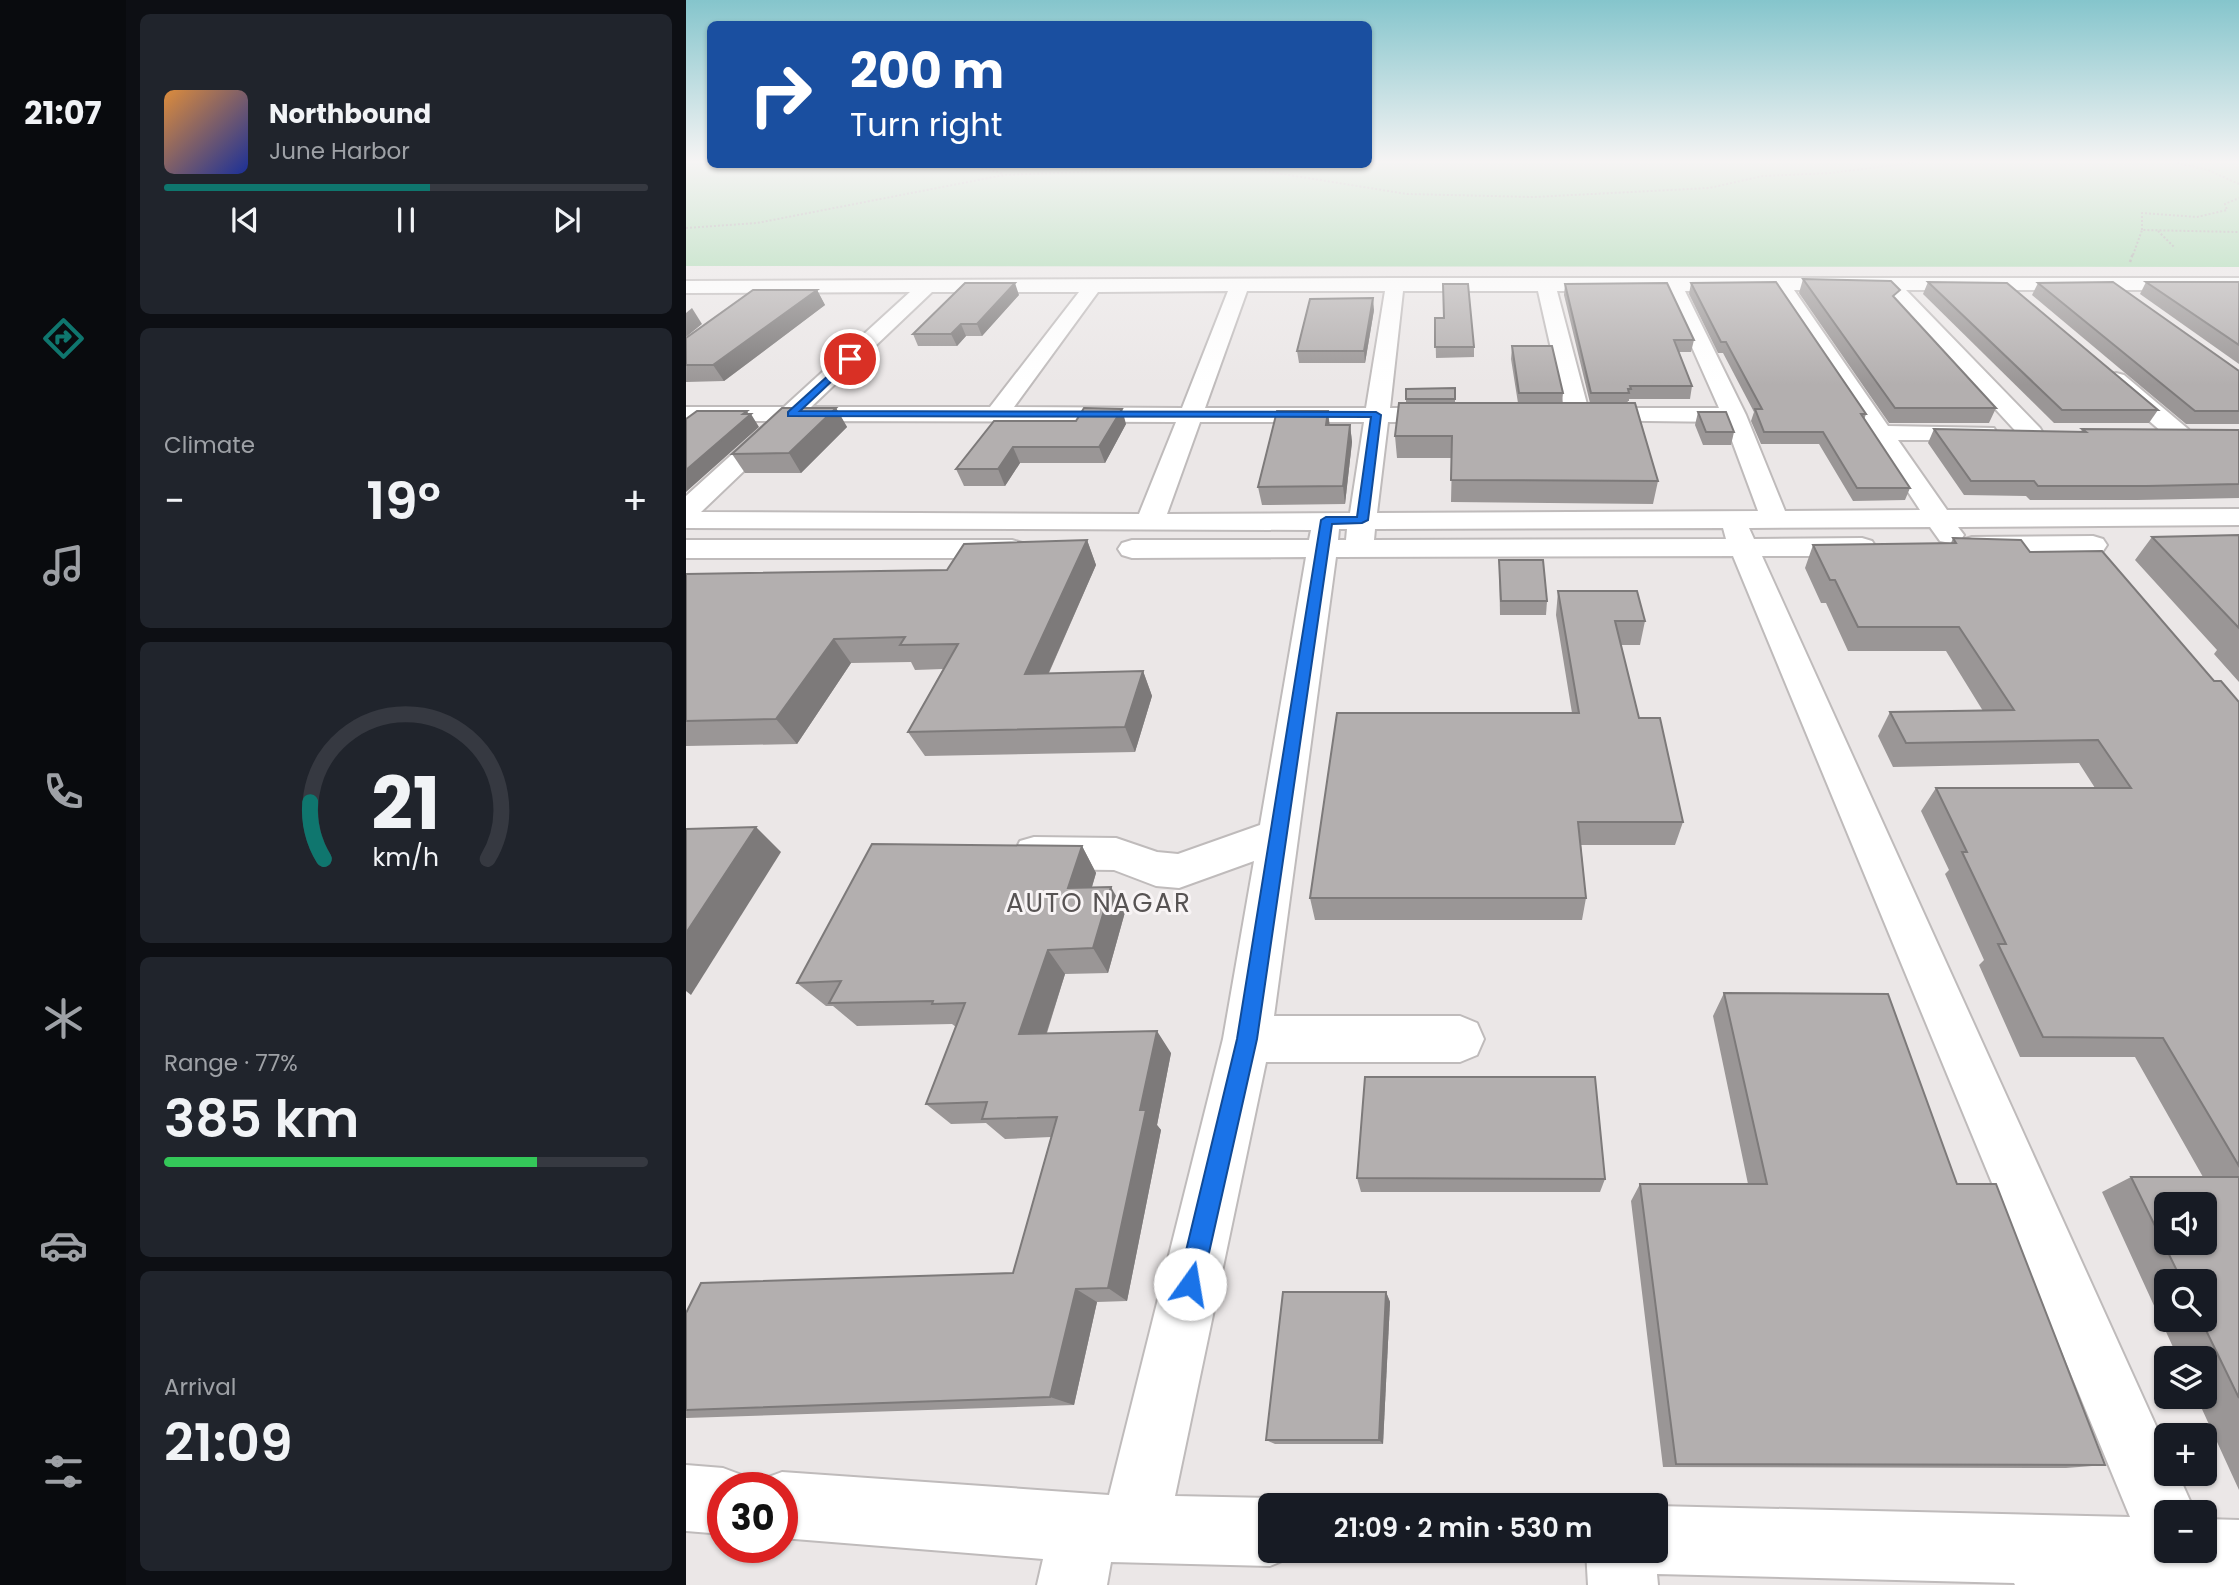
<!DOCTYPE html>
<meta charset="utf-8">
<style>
:root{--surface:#171b24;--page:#20242c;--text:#f1f3f6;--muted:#9ea1a6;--line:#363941;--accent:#0f766e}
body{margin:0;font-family:Poppins,sans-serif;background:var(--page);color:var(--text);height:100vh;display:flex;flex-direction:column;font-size:26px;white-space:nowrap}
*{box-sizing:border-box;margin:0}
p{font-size:23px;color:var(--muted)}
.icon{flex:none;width:38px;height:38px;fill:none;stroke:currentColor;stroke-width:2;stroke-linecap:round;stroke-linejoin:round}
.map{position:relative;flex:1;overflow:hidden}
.sheet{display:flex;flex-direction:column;gap:14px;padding:14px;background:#0d0f14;width:560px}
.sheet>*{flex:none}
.hud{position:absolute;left:21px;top:21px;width:665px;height:147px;border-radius:10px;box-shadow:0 2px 5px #0004;background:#1a4fa0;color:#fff;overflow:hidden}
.controls{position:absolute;left:1468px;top:1192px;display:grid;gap:14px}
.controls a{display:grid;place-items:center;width:63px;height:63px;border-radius:10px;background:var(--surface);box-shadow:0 2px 5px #0004;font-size:35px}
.speed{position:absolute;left:21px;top:1472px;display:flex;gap:14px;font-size:35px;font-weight:700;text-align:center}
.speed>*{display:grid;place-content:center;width:91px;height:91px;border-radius:50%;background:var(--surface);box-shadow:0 2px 5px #0004;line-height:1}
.speed .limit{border:10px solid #d22;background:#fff;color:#111}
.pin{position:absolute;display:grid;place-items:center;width:60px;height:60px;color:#fff;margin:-30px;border:4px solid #fff;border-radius:50%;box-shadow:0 2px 7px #0007}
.me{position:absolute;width:77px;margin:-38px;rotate:13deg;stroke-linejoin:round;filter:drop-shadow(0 0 5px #0008)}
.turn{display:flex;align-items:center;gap:24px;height:147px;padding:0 28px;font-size:32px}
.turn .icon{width:91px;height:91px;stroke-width:2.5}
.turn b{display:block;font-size:49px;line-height:60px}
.big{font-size:52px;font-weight:600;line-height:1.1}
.sheet .widget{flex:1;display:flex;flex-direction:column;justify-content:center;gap:10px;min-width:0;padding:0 24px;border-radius:10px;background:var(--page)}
.sheet .dial{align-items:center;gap:0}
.dial svg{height:182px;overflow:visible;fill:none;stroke:var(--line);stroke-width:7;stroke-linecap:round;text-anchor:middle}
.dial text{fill:var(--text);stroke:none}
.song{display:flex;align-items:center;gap:21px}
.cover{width:84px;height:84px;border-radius:10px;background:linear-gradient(135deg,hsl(30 70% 55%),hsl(230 70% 35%))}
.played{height:7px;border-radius:4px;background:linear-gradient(90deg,var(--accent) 55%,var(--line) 55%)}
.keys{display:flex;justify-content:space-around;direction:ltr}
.heat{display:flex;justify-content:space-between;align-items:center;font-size:38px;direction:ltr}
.charge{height:10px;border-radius:5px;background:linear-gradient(90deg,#34c759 77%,var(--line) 0)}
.trip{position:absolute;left:572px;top:1493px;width:410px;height:70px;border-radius:10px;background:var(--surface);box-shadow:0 2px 5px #0004;font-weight:600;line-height:70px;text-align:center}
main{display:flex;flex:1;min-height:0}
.dock{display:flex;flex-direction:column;width:126px;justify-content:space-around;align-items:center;background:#090b0e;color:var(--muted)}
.dock .icon{width:49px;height:49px}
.dock .current{color:var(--accent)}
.dock b{font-size:32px;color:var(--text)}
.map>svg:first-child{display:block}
.green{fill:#a3d8ac}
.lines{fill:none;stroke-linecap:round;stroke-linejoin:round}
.minor-casing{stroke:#bfbbbb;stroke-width:4}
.path-far1{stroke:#a6a3a3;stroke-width:2;stroke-dasharray:2 2;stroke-linecap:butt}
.path{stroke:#a6a3a3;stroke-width:2.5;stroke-dasharray:2.5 2.5;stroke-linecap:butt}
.minor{fill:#fff;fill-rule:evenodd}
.wall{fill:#9a9696;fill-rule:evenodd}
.shaded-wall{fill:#7d7a7a}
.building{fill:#b3afaf;stroke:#7d7a7a;stroke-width:2;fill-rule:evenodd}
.route{fill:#1a73e8;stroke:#114b97;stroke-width:2}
.labels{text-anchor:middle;stroke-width:6;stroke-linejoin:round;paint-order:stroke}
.neighbourhood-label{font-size:26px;letter-spacing:2px;fill:#575353;stroke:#f8f4f5}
</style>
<main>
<nav class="dock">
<b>21:07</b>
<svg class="icon current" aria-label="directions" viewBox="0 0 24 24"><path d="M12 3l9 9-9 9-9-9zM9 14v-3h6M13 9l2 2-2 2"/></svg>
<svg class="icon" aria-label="music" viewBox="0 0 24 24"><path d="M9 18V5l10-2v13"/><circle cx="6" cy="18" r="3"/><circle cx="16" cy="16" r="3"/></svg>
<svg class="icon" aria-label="phone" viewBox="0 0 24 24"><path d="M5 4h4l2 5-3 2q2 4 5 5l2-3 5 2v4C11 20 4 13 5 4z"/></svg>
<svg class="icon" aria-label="climate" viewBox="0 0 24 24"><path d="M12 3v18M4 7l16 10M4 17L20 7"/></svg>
<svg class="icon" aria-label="car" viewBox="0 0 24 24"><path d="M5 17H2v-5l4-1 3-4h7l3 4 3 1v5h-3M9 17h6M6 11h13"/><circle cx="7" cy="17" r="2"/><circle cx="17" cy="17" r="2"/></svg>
<svg class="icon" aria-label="filters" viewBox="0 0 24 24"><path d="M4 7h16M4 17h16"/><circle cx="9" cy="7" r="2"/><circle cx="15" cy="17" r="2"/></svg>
</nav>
<section class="sheet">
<div class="widget">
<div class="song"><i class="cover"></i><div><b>Northbound</b><p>June Harbor</p></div></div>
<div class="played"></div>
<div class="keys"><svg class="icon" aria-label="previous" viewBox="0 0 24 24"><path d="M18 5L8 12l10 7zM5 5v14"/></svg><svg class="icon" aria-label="pause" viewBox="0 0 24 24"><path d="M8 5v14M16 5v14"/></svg><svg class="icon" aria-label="next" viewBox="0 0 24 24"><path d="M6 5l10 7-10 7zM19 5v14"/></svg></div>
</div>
<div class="widget"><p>Climate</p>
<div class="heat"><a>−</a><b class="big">19°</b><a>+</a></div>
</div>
<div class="widget dial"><svg viewBox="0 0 100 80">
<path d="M14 69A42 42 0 1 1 86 69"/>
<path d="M14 69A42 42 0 0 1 8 44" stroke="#0f766e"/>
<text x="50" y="56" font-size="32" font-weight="700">21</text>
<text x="50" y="72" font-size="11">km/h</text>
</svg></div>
<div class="widget"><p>Range · 77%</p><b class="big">385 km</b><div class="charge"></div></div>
<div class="widget"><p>Arrival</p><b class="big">21:09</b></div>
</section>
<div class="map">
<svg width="1553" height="1585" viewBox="0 0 1553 1585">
<rect width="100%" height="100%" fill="#ebe7e7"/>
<path class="green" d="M0,163H1553V267L0,266Z"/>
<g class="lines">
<g class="minor-casing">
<g id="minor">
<path d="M709,278H1553V290H1220L1354,428L1357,433L1354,438L1345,440L1336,438L1200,290H1108L1202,426L1308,428L1311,433L1308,438L1299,440H1212L1261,510L1553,509V525L1272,527L1278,535L1274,541L1264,543L1254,541L1244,527L1063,528L1068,539L1176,538L1186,541L1190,547L1186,553L1176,556H1076L1480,1448V1474H1492L1509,1512H1480V1550H1519V1519L1553,1520V1585H1329L1328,1583L971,1574L972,1585H902L900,1550H970V1506L1444,1517L1047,556L650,557L588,1016H774L791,1023L798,1039L791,1055L774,1062H580L489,1496L584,1498L601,1505H584V1550H610L608,1556L584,1566L425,1562L421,1585H351L357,1559L96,1538V1488H70L72,1481L96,1472L423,1495L537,1039L568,861L493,888L470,886L428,870L348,869L334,865L328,853L334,841L348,837L430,838L471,852L492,854L574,825L620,557L446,558L436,555L432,549L436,543L446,540H623L625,530L0,528V496L83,421H0V407H98L224,292L0,293V281ZM1089,290L1234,510L1099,511L1060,415L999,291ZM542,291L496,408L328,407L412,292ZM561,291H699L680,408H519ZM717,291H852L880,415L884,420L1039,422L1072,511L691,513L702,422H764L772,420L776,415L772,410L764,408H704ZM871,291H981L1033,408H902ZM246,292H393L304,407H125ZM110,421L490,422L453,514L15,512ZM514,422H678L664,513L481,514ZM1037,528L1040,539L688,540L689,529ZM653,529H661L660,540H652Z"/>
<path d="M1430,373L1438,375L1502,429L1505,434L1502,439L1493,441L1484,439L1422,385L1419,380L1422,375Z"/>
<path d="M1407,536L1417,539L1421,545L1417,551L1407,554L1286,555L1276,552L1272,546L1276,540L1286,537Z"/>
<path d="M0,540H326L336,543L340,549L336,555L326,558H0Z"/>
<path d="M0,1465L37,1468L61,1477L65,1488H37V1534L0,1531Z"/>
</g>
</g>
<g class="path-far1">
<path d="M1491,163L1522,170L1553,184"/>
<path d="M239,164L297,168L318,174"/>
<path d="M0,228L71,223L318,175L547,166L721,194L848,197L1023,188L1077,176L1144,173L1227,163"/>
<path d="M1456,230V213L1511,217L1541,210L1539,204L1553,198"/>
<path d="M1472,231L1489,248"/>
<path d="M1447,255L1456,230L1553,232"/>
</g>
<path class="path" d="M1444,262L1447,253"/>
<use href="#minor" class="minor"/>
</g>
<g class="wall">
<path d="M1117,279L1210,299L1310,408L1303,423H1203L1113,293Z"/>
<path d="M1242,282L1472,410L1463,423H1368L1237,294Z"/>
<path d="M1460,282H1553V364L1454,294Z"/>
<path d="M1005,283L1180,414L1178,420L1224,488L1219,500L1167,501L1133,444H1075L1065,421L1068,412L1037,353H1032L1003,294Z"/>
<path d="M1352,283L1553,371V424H1500L1346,295Z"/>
<path d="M879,284L1008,340L1005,352H993L1006,386L1004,399H943V401H942L941,403L972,481L967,504L765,502L766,458H711L709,436L720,403V389L769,388V403H832L825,359L826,346L877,393L876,403H904L878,295Z"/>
<path d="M131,290L139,305L38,381L0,382V338Z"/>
<path d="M333,295L296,336H280L271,346H232L227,334Z"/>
<path d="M688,310L679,363H613L611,351Z"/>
<path d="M749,318H758L788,347V357L750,358Z"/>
<path d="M150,408L161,427L115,473H59L46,454Z"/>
<path d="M1012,412L1048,432L1045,445H1017L1009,425Z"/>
<path d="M308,421L440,424L419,463H334L319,486H278L270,469Z"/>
<path d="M644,425H664L666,442L659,504L576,505L572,487Z"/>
<path d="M1248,429L1395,432L1396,429L1553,430V498L1451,500H1344L1340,496L1278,495L1242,443Z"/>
<path d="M1553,535V682L1528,654L1531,650L1449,560L1466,537Z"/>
<path d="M1267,538L1344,552L1528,681L1553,702V1490L1510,1396H1519V1358H1492L1416,1192L1445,1177H1517L1449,1057H1334L1293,965L1298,960L1259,874L1263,870L1235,811L1250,788H1409L1393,763L1207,767L1192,736L1204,712L1297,711L1260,651H1162L1140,603H1135L1119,568L1127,545L1265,543ZM1480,1281H1519V1320H1480Z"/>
<path d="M401,540L410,565L363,673L457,671L466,696L449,752L239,756L222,732L257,669L229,670L225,662L165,663L111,744L0,746V574L261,570Z"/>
<path d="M813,560L861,601L860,615H814Z"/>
<path d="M872,591L959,621L954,645H935L953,718L997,822L989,845H895L900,898L896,920H629L624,898L886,713L870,615Z"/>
<path d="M396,846L410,873L406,887L439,912L422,973L379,974L361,1033L485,1053L471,1125L475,1130L441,1301L411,1302L388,1405L0,1418V1313L327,1273L365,1137L319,1139L300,1123L265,1124L240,1104L270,1027L266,1024L171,1026L147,1006H140L111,983Z"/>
<path d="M1038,993L1271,1184L1419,1465L1380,1468L977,1467L945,1201L954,1184H1062L1027,1016Z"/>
<path d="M671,1178L919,1179L914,1192H675Z"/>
<path d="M700,1292L704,1302L697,1444H589L580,1440Z"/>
</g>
<g class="shaded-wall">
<path d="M329,283L333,295L296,336L291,324Z"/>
<path d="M131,290L139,305L38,381L27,365Z"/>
<path d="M687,298L688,310L679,363L678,351Z"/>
<path d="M6,308L16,324L0,337V313Z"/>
<path d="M275,324L280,336L271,346L265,334Z"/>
<path d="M150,408L161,427L115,473L103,453Z"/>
<path d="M436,409L440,424L419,463L413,447Z"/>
<path d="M61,411L63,415L65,414L73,427L0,492V470Z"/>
<path d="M642,411L644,428L640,425Z"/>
<path d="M664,425L666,442L659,504L657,486Z"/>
<path d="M327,447L334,463L319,486L312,469Z"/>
<path d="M401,540L410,565L351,699L339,674Z"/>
<path d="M148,639L165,663L111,744L90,719Z"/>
<path d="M457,671L466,696L449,752L439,727Z"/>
<path d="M70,827L95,852L5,995L0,991V933Z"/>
<path d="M396,846L410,873L398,913L382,888Z"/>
<path d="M425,887L439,912L422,973L407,948Z"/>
<path d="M362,950L379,974L353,1056L333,1034Z"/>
<path d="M471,1031L485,1053L471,1125L475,1130L441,1301L422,1288L454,1110Z"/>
<path d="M390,1289L411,1302L388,1405L364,1397Z"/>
<path d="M700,1292L704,1302L697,1444L693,1440Z"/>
</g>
<g class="building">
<path d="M1117,279L1205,281L1214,290L1207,296L1310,408H1209Z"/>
<path d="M1090,282L1180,414H1175L1224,488H1171L1137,432H1078L1069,409H1076L1040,342H1035L1005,283Z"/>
<path d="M1242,282L1321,283L1472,410H1376Z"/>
<path d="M1427,282L1553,371V411H1509L1352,283Z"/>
<path d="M1460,282H1553V345Z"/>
<path d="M279,283H329L291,324H275L265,334H227Z"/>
<path d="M981,283L1008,340H988L1006,386H944L945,389H942L943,393H905L879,284Z"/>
<path d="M757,284H782L788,347H749V318H758Z"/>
<path d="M67,290H131L27,365H0V338Z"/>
<path d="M687,298L678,351H611L624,299Z"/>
<path d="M826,346H866L877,393H833Z"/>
<path d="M769,388V399H720V389Z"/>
<path d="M713,403H949L972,481L765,480L766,436H709Z"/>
<path d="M96,408H150L103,453L46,454Z"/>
<path d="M398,408L436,409L413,447H327L312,469H270L308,421H390Z"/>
<path d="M11,411H61L57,414H65L0,470V419Z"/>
<path d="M591,411H642L640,425H664L657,486L572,487Z"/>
<path d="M1012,412H1040L1048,432H1020Z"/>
<path d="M1248,429L1400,432L1396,429L1553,430V484L1461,486H1352L1348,481H1285Z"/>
<path d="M1553,535V628L1466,537Z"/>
<path d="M1267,538L1335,540L1344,552L1416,551L1528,681H1535L1553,702V1166L1477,1038L1357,1037L1312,944H1320L1276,852H1281L1250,788H1445L1412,740L1220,743L1204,712L1328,710L1273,627H1172L1149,580H1144L1127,545L1270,543Z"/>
<path d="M401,540L339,674L457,671L439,727L222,732L272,644L214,645L219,637L148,639L90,719L0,721V574L261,570L278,544Z"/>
<path d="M813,560H857L861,601H815Z"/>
<path d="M872,591H951L959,621H929L953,718H974L997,822H892L900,898H624L651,713H893Z"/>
<path d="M70,827L0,933V829Z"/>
<path d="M186,844L396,846L382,888L425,887L407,948L362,950L333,1034L471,1031L454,1110H460L422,1288L390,1289L364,1397L0,1410V1313L15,1283L327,1273L371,1117L296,1119L301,1102L240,1104L279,1003L246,1004L247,1001L143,1003L155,981L111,983Z"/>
<path d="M1038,993L1202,994L1271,1184H1310L1419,1465L990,1464L954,1184H1081Z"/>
<path d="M679,1077H909L919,1179L671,1178Z"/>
<path d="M1445,1177H1553V1398L1515,1320H1519V1281H1496ZM1480,1204H1519V1242H1480Z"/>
<path d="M597,1292H700L693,1440H580Z"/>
</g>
<linearGradient id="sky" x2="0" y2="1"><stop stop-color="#85c5cc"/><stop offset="0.42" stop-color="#f6f4f4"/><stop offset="1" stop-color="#f6f4f4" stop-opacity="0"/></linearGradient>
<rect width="1553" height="385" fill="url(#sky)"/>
<path class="route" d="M164,356L167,357V361L114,411L690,412L695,415L682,520L676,523L646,524L571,1039L516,1284L513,1292L504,1296L496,1292L492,1284L551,1039L635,520L640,517H671L685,417L102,416V412Z"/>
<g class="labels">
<g class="neighbourhood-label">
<text x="413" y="912">AUTO NAGAR</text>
</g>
</g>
</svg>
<div class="controls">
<a><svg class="icon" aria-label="sound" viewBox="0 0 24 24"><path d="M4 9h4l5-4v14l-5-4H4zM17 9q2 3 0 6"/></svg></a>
<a><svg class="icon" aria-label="search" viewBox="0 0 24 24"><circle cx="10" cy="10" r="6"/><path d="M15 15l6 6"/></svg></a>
<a><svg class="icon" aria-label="layers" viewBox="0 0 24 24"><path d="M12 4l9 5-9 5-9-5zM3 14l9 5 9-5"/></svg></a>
<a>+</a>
<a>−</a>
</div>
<div class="speed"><div class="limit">30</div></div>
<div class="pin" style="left:164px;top:359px;background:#d93025"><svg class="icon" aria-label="arrive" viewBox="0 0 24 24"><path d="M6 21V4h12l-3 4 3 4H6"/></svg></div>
<svg class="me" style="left:504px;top:1284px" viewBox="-20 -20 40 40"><circle r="19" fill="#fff"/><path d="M0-13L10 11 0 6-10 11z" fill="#1a73e8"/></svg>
<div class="trip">21:09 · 2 min · 530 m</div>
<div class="hud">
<div class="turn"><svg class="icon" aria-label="right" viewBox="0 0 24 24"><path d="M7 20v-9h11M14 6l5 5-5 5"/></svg><div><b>200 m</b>Turn right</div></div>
</div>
</div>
</main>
